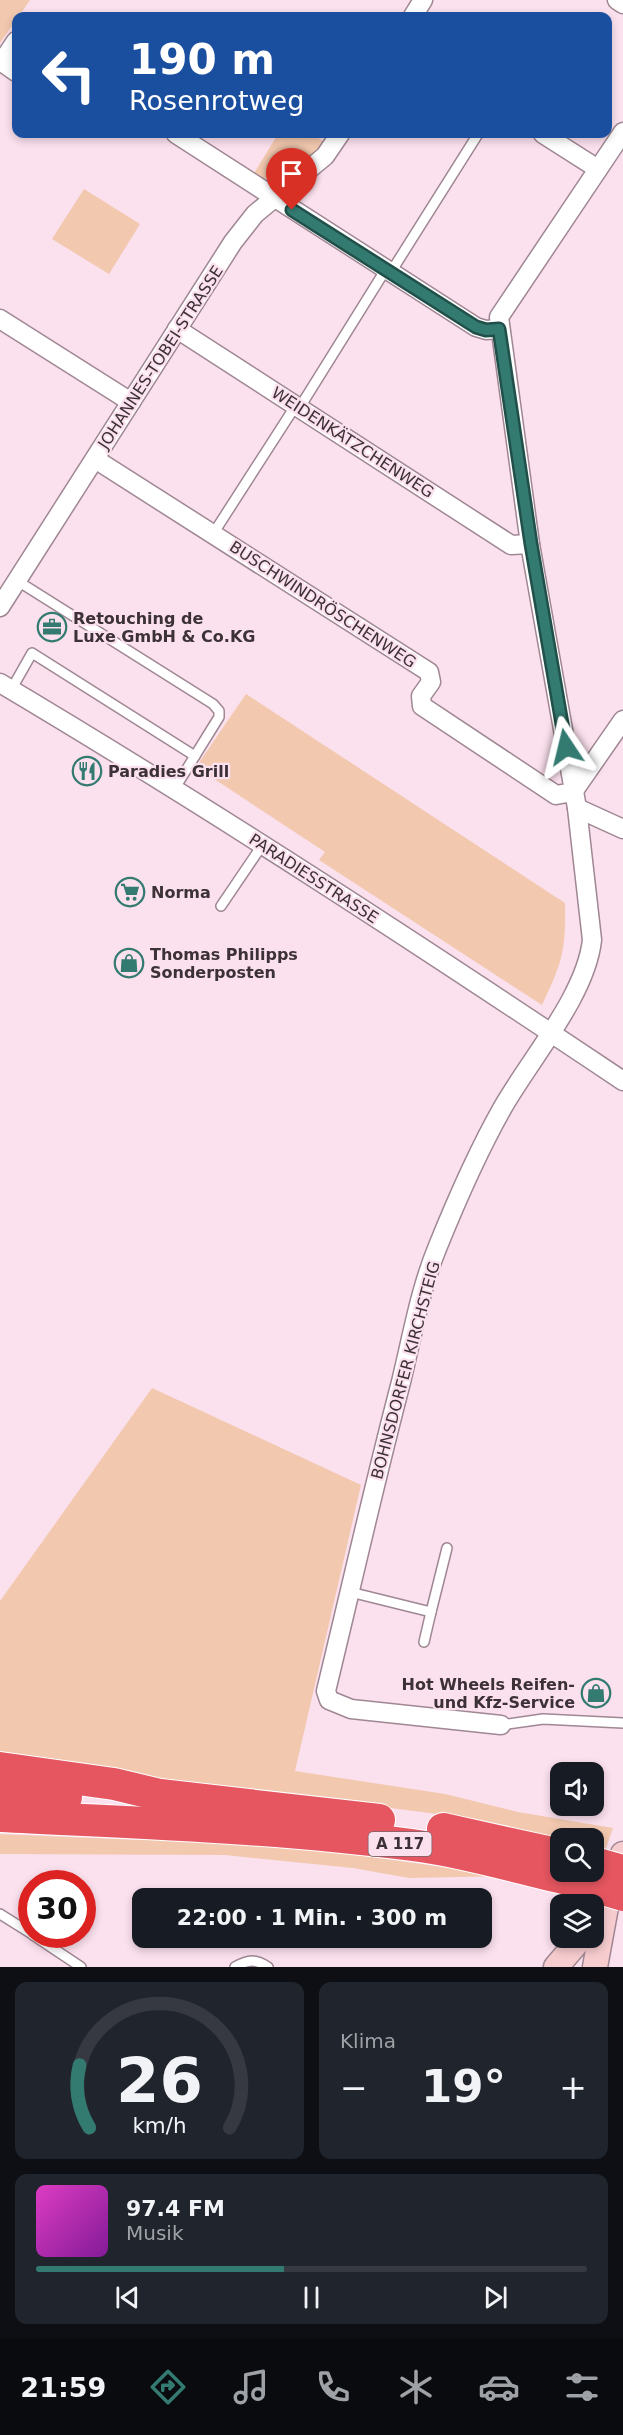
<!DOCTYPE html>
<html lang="de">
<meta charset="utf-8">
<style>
:root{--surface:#171b24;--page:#20242c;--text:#f1f3f6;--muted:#9ea1a6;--line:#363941;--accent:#337a71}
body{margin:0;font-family:"DejaVu Sans",sans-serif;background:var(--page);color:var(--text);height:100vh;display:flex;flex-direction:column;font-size:22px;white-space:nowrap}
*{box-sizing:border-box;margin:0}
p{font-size:20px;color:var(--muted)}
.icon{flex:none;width:33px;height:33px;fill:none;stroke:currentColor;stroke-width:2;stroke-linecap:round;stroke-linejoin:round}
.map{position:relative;height:1967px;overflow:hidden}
.details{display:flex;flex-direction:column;gap:15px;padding:15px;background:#0d0f14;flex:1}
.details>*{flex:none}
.banner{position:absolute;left:12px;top:12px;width:600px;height:126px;border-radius:12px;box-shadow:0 3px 9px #0003;background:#1a4fa0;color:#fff;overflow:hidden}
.tools{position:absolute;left:550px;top:1762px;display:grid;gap:12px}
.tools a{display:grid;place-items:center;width:54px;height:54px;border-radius:12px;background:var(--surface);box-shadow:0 3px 9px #0003;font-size:30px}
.speed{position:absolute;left:18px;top:1870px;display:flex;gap:12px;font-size:30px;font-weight:700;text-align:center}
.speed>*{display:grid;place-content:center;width:78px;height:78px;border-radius:50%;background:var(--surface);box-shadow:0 3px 9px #0003;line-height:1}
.speed .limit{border:9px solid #d22;background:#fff;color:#111}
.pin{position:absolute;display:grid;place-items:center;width:51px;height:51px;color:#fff;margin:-62px -26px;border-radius:50% 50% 50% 0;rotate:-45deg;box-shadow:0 0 6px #0007}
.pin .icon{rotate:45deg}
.me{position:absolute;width:66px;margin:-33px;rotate:350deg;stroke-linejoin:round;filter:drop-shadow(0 0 4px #0008)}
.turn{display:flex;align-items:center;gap:21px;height:126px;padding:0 18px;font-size:27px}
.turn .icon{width:78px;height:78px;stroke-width:2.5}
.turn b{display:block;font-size:42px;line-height:51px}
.big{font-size:45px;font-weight:600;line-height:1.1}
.details .tile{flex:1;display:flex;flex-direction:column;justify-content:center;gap:9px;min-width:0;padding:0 21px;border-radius:12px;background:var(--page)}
.details .dial{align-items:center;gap:0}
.dial svg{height:156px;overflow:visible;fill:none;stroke:var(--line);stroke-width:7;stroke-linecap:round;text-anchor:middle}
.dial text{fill:var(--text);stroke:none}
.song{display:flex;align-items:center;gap:18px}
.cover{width:72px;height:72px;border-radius:9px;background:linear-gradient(135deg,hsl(310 70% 55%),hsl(290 70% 35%))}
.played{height:6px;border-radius:3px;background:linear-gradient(90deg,var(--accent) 45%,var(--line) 45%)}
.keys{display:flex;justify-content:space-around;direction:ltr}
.heat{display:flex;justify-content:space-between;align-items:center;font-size:33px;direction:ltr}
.details .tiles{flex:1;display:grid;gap:15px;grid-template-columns:1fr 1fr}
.tile:last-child{grid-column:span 2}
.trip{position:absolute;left:132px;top:1888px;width:360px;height:60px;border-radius:12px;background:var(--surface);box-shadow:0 3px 9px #0003;font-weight:600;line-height:60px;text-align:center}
.menu{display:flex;height:96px;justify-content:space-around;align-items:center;background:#090b0e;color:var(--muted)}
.menu .icon{width:42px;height:42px}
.menu .selected{color:var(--accent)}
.menu b{font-size:27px;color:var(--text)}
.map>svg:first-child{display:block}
.green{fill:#f2c8af}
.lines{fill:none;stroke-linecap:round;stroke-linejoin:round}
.lane-casing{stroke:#9f8793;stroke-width:12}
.street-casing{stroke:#9f8793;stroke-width:21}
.secondary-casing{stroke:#9f8793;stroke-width:27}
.highway-casing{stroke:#fff;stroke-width:34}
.lane{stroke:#fff;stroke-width:9}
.street{stroke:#fff;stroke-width:18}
.secondary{stroke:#f7cccf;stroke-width:24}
.highway{stroke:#e55660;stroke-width:32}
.highway-bridge-casing{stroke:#fff;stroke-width:34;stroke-linecap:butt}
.highway-bridge{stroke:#e55660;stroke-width:32}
.route-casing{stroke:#214f49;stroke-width:15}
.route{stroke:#337a71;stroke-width:10}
.labels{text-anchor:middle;stroke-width:4.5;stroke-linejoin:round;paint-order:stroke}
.shield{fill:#fbe0ed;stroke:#75666d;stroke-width:1.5}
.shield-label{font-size:15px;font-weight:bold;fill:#3c3136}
.street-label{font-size:16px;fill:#3c3136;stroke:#fbe0ed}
.poi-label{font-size:16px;font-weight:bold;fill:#3c3136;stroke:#fbe0ed;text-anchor:start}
</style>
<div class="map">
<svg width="623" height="1967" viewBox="0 0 623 1967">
<rect width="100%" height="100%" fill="#fbe0ed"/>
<g class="green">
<path d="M0,0H30L0,43Z"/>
<path d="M278,134H313L324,142C311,162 276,187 253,175Z"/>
<path d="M84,189L140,224L109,274L52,239Z"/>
<path d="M246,694L565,903C566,951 562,963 542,1005L319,860L325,852L196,767Z"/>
<path d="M152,1388L361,1485L295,1771L445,1794L518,1812L613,1828L605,1851L594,1849V1839H561L445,1815L31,1762L0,1755V1601Z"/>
<path d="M0,1834L140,1840L227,1836L505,1876L409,1878L353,1868L225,1855L0,1854Z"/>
</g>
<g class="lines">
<g class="lane-casing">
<g id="lane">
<path d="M391,272L478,134"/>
<path d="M300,407L386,269"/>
<path d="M213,534L296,405"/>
<path d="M16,580L213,704L219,711V717L175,788"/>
<path d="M11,690L32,653L195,756"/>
<path d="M221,906L263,844"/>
<path d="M350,1592L431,1612L447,1548"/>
<path d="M424,1642L431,1612"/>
<path d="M501,1725L543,1719L623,1723"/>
<path d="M0,1914L32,1934"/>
<path d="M33,1935L81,1967"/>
<path d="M235,1967C249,1959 255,1959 268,1967"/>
</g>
</g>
<g class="street-casing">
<g id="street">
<path d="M617,0L623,4"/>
<path d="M413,16L423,0"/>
<path d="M16,41L2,62L16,72"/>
<path d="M176,134L476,327L486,330L499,329"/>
<path d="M543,134L598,169"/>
<path d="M0,319L131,402"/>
<path d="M177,329L511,545L530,544"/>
<path d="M95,459L429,672L431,682L421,696L422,706L556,795L573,792"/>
<path d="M0,607L233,242L255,214L325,156L340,134"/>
<path d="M0,683C212,809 418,944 623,1081"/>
<path d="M573,792L623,720"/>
<path d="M577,808L623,829"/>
<path d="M501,1725L351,1709L329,1700L326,1691C351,1588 374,1485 401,1382C412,1337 420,1289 438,1246C457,1199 478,1151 503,1107C531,1058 586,995 592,940L577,808L530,544L499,317L623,132"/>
</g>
</g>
<g class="secondary-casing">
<g id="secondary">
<path d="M556,1967L581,1938"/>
<path d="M595,1967L606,1907L623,1854"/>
</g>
</g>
<g class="highway-casing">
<g id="highway">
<path d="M0,1768L114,1784L160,1795L379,1820"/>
<path d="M0,1794L66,1797"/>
<path d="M0,1816C138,1823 276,1827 412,1845C466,1852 519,1868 572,1880"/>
<path d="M443,1829L561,1855"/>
</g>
</g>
<use href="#lane" class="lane"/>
<use href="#street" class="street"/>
<use href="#secondary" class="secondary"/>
<use href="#highway" class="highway"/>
<g class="highway-bridge-casing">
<g id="highway-bridge">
<path d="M594,1863L623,1871"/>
<path d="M572,1880L623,1895"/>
</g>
</g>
<use href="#highway-bridge" class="highway-bridge"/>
</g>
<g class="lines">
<g class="route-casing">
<path id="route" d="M292,210L476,327L486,330L499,329L531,544L566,747"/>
</g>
<use href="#route" class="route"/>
</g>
<defs>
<g id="office-ring" transform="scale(1.5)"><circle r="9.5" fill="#fbe0ed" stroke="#337a71" stroke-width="1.5"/><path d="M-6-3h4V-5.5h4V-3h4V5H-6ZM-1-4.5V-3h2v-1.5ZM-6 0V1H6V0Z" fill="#337a71"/></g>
<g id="restaurant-ring" transform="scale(1.5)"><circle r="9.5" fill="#fbe0ed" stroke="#337a71" stroke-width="1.5"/><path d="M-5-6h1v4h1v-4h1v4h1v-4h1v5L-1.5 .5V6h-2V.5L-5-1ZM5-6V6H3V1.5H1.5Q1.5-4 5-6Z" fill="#337a71"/></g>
<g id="supermarket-ring" transform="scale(1.5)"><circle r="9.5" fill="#fbe0ed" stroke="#337a71" stroke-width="1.5"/><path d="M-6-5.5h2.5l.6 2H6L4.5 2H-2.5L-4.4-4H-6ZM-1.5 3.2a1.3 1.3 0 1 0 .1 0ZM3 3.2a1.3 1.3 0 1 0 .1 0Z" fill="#337a71"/></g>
<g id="shop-ring" transform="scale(1.5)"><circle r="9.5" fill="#fbe0ed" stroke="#337a71" stroke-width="1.5"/><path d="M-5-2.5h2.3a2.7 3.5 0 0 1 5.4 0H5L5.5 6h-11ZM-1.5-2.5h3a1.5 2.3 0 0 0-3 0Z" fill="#337a71"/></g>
</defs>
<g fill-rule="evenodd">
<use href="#office-ring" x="52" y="627"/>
<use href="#restaurant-ring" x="87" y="771"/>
<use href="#supermarket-ring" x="130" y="892"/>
<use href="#shop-ring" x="129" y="963"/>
<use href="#shop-ring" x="596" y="1693"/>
</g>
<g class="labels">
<rect class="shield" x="368.5" y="1832" width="63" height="24" rx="4.5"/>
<g class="shield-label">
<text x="400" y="1849">A 117</text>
</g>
<g class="street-label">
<text transform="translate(160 357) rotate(-57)" y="6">JOHANNES-TOBEI-STRASSE</text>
<text transform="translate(353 442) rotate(33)" y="6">WEIDENKÄTZCHENWEG</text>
<text transform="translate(323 604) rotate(33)" y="6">BUSCHWINDRÖSCHENWEG</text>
<text transform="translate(314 878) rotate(33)" y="6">PARADIESSTRASSE</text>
<text transform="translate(405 1370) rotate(-75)" y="6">BOHNSDORFER KIRCHSTEIG</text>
</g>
<g class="poi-label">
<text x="73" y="624">Retouching de<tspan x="73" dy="18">Luxe GmbH &amp; Co.KG</tspan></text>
<text x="108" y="777">Paradies Grill</text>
<text x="151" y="898">Norma</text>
<text x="150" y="960">Thomas Philipps<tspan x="150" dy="18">Sonderposten</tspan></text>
<text x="575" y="1690" text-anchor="end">Hot Wheels Reifen-<tspan x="575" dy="18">und Kfz-Service</tspan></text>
</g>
</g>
</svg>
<div class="tools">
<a><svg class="icon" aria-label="sound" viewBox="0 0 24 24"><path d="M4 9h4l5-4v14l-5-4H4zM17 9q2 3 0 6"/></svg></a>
<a><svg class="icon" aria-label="search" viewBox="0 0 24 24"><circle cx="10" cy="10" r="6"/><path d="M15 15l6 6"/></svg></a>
<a><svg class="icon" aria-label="layers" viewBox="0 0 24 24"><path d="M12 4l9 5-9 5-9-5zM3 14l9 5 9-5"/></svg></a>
</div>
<div class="speed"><div class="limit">30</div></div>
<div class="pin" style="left:292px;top:210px;background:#d93025"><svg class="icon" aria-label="arrive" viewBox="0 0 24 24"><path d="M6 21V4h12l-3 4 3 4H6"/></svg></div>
<svg class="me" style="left:566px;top:747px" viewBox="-20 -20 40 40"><path d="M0-17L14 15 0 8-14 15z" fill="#337a71" stroke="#fff" stroke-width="4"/></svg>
<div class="trip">22:00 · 1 Min. · 300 m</div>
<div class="banner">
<div class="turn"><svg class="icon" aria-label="left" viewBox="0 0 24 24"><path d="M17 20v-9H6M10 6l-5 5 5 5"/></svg><div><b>190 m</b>Rosenrotweg</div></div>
</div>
</div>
<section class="details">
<div class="tiles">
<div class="tile dial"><svg viewBox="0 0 100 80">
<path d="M14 69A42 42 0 1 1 86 69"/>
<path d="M14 69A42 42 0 0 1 9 37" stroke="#337a71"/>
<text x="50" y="56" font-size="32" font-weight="700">26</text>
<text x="50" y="72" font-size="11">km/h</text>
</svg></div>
<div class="tile"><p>Klima</p>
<div class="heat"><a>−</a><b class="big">19°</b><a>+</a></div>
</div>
<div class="tile">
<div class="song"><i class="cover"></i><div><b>97.4 FM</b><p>Musik</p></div></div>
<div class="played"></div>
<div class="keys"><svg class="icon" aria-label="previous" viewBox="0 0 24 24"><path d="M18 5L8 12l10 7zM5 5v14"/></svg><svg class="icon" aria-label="pause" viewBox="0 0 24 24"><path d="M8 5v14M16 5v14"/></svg><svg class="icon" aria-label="next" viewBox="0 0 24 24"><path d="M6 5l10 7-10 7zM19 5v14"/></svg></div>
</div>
</div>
</section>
<nav class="menu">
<b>21:59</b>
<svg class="icon selected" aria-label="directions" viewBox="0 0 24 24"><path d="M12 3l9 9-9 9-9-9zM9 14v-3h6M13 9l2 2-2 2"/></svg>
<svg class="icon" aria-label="music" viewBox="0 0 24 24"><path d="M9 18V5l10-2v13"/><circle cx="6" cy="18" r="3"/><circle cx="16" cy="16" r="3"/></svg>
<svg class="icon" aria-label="phone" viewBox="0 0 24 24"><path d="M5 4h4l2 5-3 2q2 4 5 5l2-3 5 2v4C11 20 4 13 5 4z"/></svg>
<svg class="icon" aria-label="climate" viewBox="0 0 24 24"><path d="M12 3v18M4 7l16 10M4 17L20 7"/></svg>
<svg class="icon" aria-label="car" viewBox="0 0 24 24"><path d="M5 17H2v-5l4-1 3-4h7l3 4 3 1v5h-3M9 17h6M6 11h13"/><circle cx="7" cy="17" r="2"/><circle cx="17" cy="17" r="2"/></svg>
<svg class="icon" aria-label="filters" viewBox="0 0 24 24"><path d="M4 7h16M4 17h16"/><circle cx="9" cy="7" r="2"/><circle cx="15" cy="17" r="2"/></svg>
</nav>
